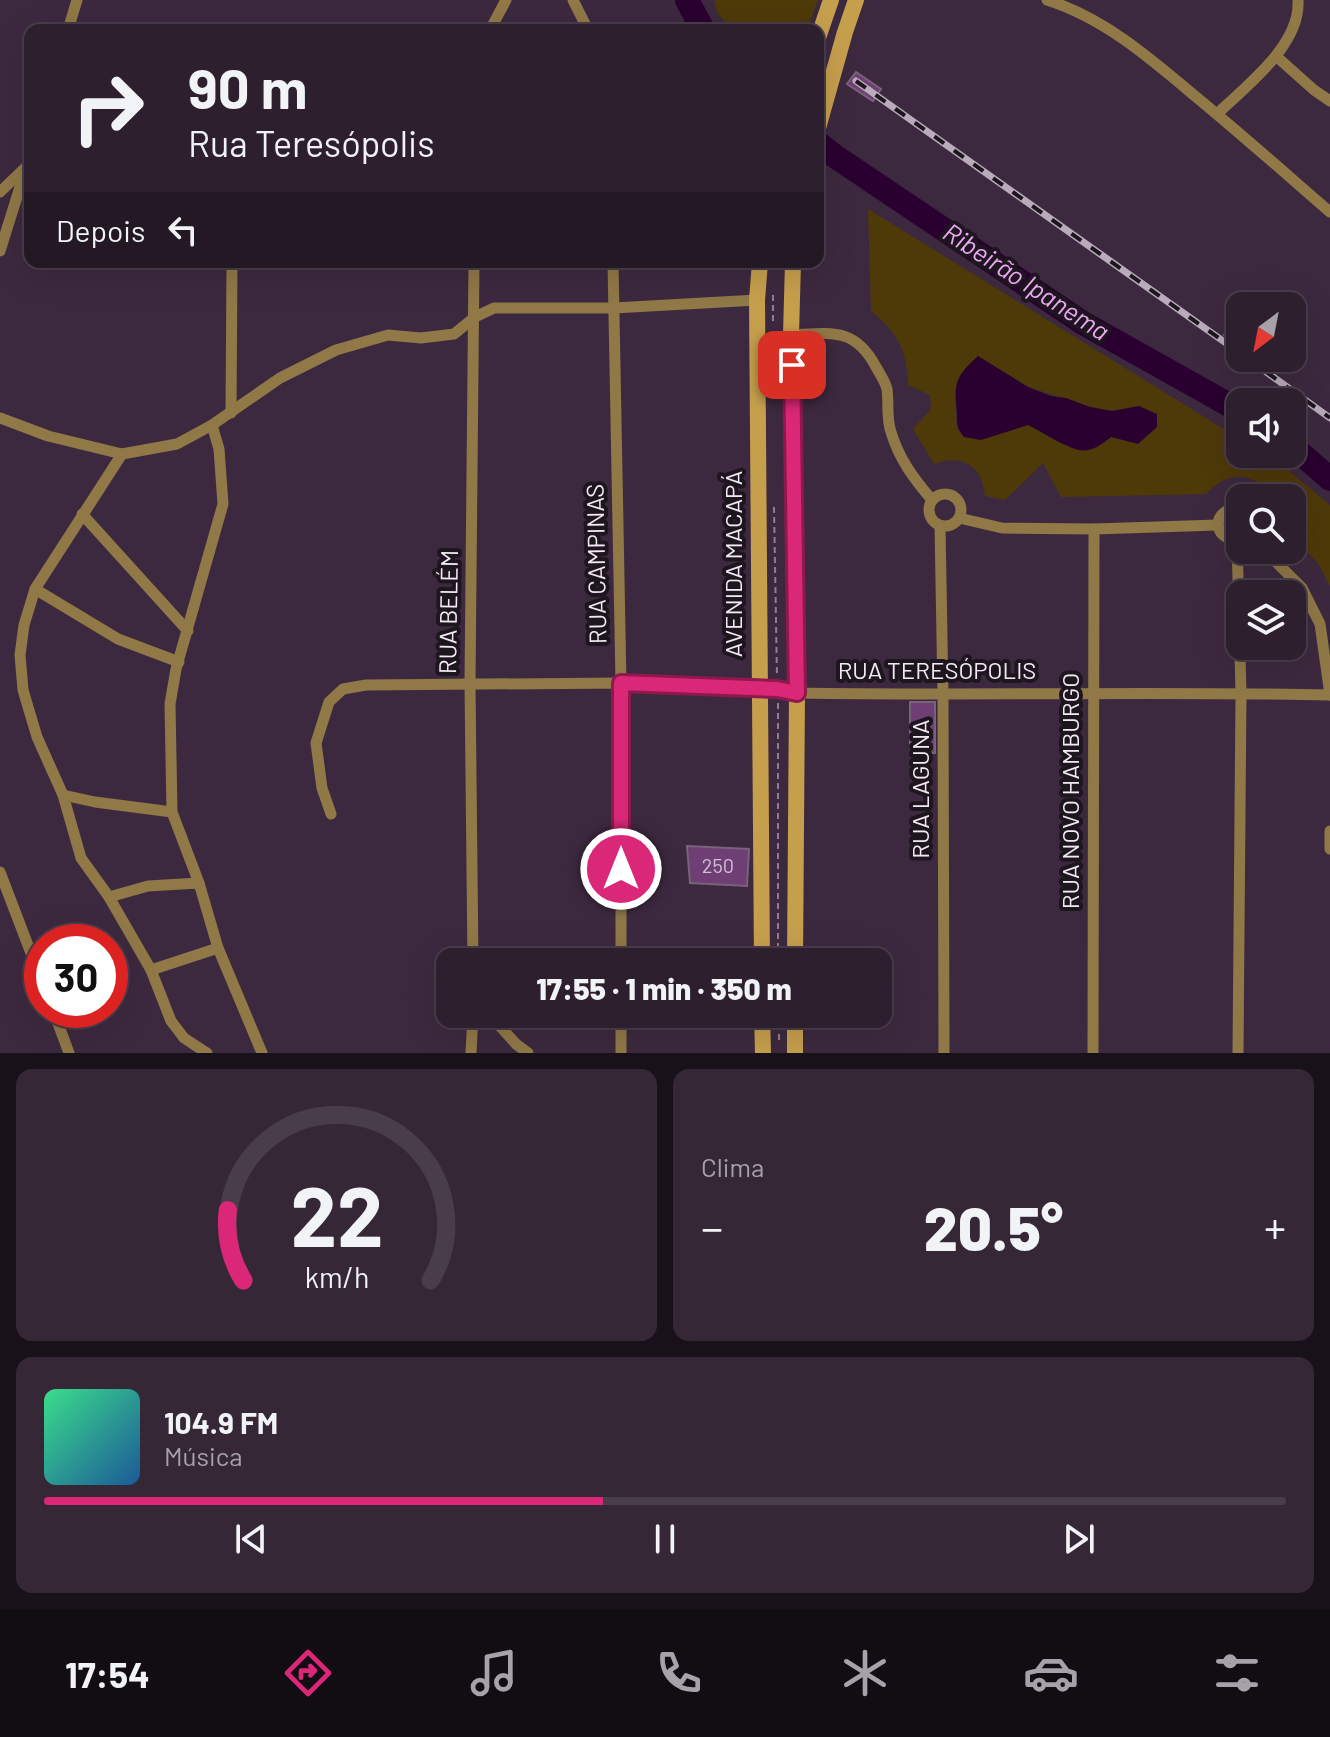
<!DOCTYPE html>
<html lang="pt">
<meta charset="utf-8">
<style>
:root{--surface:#2e1f2f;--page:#362737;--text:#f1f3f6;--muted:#a7a2aa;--line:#493d4b;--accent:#db2777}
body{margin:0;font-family:Barlow,sans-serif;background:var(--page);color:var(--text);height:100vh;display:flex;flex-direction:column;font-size:30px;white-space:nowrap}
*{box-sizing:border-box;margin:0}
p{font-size:26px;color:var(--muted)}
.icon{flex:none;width:44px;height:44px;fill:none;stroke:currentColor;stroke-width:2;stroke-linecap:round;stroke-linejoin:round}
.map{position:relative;height:1053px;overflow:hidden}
.panel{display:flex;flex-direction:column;gap:16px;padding:16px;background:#19111a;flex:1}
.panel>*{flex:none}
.guide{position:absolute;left:24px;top:24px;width:800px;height:244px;border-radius:16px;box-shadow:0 8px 32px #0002,0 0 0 2px var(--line);background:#2e1f2f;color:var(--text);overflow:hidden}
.needle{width:52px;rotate:212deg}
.tools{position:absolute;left:1226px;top:292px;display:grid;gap:16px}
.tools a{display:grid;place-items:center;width:80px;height:80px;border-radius:16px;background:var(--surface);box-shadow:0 8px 32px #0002,0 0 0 2px var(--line);font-size:40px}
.speed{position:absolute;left:24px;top:924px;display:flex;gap:16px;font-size:40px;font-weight:700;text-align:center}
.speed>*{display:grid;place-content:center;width:104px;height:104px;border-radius:50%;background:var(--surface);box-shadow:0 8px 32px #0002,0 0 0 2px var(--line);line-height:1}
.speed .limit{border:12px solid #d22;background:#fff;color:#111}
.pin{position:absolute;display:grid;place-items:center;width:68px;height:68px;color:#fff;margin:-34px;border-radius:16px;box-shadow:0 4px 12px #0006}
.me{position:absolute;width:88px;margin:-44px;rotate:0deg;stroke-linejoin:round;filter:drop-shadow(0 0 6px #0008)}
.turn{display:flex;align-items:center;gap:28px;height:168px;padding:0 32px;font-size:36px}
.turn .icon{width:104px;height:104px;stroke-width:2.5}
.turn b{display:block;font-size:56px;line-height:68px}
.then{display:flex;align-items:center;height:76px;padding:0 32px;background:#0003;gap:16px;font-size:30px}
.big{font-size:60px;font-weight:800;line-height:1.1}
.panel .widget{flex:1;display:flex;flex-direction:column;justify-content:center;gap:12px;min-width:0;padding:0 28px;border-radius:16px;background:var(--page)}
.panel .dial{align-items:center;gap:0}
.dial svg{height:208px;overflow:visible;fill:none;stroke:var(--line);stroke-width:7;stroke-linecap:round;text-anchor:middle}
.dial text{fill:var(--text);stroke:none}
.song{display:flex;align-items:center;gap:24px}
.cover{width:96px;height:96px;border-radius:12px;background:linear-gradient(135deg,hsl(150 70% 55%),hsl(210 70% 35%))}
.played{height:8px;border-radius:4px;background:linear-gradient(90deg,var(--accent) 45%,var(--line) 45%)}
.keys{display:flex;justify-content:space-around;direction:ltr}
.heat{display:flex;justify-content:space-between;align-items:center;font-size:44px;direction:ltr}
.panel .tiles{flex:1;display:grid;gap:16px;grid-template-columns:1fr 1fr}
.widget:last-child{grid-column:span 2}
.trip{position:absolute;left:436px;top:948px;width:456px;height:80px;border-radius:16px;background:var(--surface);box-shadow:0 8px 32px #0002,0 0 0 2px var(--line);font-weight:800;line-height:80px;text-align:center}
.tabs{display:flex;height:128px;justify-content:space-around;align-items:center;background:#120c13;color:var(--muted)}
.tabs .icon{width:56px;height:56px}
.tabs .selected{color:var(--accent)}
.tabs b{font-size:36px;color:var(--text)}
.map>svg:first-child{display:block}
.green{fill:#4e3909;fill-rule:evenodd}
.water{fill:#29002f}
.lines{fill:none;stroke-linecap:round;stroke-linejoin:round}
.river{stroke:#29002f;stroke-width:24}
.building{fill:#6e3e74;stroke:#79637b;stroke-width:2}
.path{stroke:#8f7e91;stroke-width:2;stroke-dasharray:6 4;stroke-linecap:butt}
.street{stroke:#907847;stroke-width:11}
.secondary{stroke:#c69f4d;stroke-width:16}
.rail-casing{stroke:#baabbc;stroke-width:7}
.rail{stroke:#1e161f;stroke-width:4;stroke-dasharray:12;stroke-linecap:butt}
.route-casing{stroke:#8e194d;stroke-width:20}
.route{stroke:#db2777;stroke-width:14}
.labels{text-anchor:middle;stroke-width:8;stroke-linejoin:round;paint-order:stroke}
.number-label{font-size:20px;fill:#d2bed6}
.street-label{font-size:24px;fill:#f4e8f6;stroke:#1e161f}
.water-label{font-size:26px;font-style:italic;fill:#eda6f5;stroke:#1e161f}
</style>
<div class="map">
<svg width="1330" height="1053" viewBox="0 0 1330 1053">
<rect width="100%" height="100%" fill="#3d293f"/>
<g class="green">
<path d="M714,0H818L807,30H731L717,12Z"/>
<path d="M868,209L1240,439V454H1264L1277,461L1330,505V586L1318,563L1292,538V498H1273C1254,471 1228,470 1206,494L1061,497L1043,463L1005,500L985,496C983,466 962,453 934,464L913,429L931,409L930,395L908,385C907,350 898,333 871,311ZM999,369L1028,387L1090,407L1112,411L1139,407V443L1111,437L1103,444L1045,433L1028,425L1006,431L957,430L955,394Z"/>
</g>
<path class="water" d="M978,356L1028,387L1051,396L1066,398L1090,407L1112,411L1139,406L1157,414V427L1138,444L1111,437C1104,442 1096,449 1088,450C1074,454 1043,432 1028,425L981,440L964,437C957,429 957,424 957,413C954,383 955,377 978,356Z"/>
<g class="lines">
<g class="river">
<path d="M687,0L703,30"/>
<path d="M818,143L836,157L1083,323L1240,411"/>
<path d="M1292,446L1330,479"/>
</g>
</g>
<g class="building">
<path d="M856,72L881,89L873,101L847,84Z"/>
<path d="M1233,323L1240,328V346L1224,335Z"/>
<rect x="910" y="702" width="25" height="51"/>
<path d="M687,846L749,849L747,886L690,883Z"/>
</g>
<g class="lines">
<g class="path">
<path d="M773,321V295"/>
<path d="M774,507L777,677"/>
<path d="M778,703V962"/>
<path d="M779,1014V1044"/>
</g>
<g class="street">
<path d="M573,0L588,30"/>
<path d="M1047,0C1104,18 1150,58 1195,96C1241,134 1285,173 1330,212"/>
<path d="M68,30L77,0"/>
<path d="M490,30L506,0"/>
<path d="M1277,57L1314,90L1330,101"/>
<path d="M1217,114C1246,86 1301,45 1298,0"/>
<path d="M0,192L24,169"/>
<path d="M0,251L30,155"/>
<path d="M613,262L621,683V962"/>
<path d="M791,335C831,333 855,327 876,367C880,374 885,381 887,389C889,403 886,418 891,432C899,459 914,479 932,500"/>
<path d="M231,413L232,262"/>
<path d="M0,418L48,436L122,454L177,444L212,425L280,378L336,350L388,335L421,338L454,334L475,317L494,308H614L757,300"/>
<path d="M212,425L219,449L223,504L176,669L170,704L172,812L199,883L218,948L262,1053"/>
<path d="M122,454L35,589L24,625L20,655L23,690L37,737L63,795L81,858L109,897L151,970L171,1021L184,1038L207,1053"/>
<circle cx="945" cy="510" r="16"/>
<path d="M1240,510C1211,505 1211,543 1240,539"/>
<path d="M82,514L188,631"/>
<path d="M959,518L1002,528L1094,529L1218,525"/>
<path d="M940,525L943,695L944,1053"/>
<path d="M1237,540L1241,693L1238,1053"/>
<path d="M1264,550L1302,588L1320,624L1330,695"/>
<path d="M35,589L118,639L179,662"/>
<path d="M63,795L95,802L172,812"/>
<path d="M331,814L322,788L316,743L329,702L343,689L366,685L621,683L777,689L797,693C975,696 1152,691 1330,695"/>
<path d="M1330,831V849"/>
<path d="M0,872L42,982"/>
<path d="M109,897L148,886L199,883"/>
<path d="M473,962L470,683L474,262"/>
<path d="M151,970L218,948"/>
<path d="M53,1010L69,1053"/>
<path d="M489,1014L516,1044L528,1053"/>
<path d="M471,1053L473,1014"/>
<path d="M621,1053V1014"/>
<path d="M1093,1053L1094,529"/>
</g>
<g class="secondary">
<path d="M818,38L831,0"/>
<path d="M818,128L845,32L856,0"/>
<path d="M760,262L757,300L762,962"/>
<path d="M793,262L791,335L797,693L795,962"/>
<path d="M762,1014L763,1053"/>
<path d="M795,1053V1014"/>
</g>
<g class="rail-casing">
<g id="rail">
<path d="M856,81L1240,353"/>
<path d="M1247,358L1330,418"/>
</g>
</g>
<use href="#rail" class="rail"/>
</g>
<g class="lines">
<g class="route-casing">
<path id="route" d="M621,869V683L777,689L797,693L792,365"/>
</g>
<use href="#route" class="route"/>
</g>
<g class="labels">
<g class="number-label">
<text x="718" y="873">250</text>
</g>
<g class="street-label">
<text transform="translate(597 564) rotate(-91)" y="8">RUA CAMPINAS</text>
<text transform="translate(734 564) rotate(-90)" y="8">AVENIDA MACAPÁ</text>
<text transform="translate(449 612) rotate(-89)" y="8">RUA BELÉM</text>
<text x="937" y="679">RUA TERESÓPOLIS</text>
<text transform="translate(921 789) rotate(-90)" y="8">RUA LAGUNA</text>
<text transform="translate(1071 791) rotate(-90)" y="8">RUA NOVO HAMBURGO</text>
</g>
<g class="water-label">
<text transform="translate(1026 282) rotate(33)" y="9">Ribeirão Ipanema</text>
</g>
</g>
</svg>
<div class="tools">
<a><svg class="needle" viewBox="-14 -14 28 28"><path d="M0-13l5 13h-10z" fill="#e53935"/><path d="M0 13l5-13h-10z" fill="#a7a2aa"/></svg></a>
<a><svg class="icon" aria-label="sound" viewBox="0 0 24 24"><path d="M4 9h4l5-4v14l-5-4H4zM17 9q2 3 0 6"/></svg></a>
<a><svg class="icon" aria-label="search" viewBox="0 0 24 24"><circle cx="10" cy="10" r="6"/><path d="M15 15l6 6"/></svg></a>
<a><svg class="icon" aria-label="layers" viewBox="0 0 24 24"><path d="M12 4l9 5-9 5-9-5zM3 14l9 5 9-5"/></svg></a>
</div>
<div class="speed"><div class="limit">30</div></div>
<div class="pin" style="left:792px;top:365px;background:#d93025"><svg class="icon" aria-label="arrive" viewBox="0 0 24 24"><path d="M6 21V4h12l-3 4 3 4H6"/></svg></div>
<svg class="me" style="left:621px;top:869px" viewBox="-20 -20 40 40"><circle r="17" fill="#db2777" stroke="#fff" stroke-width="3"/><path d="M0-11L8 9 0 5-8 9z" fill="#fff"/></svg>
<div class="trip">17:55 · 1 min · 350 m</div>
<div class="guide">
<div class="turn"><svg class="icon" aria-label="right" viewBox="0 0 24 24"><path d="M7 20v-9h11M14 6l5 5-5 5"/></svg><div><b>90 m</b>Rua Teresópolis</div></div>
<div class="then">Depois<svg class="icon" aria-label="left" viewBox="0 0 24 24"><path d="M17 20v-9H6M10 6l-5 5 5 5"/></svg></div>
</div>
</div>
<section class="panel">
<div class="tiles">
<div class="widget dial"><svg viewBox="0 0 100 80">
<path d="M14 69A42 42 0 1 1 86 69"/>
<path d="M14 69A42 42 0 0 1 8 42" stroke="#db2777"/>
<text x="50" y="56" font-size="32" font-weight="700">22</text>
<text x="50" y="72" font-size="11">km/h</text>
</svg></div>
<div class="widget"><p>Clima</p>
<div class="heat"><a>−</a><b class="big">20.5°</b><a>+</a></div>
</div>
<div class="widget">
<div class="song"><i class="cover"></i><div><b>104.9 FM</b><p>Música</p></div></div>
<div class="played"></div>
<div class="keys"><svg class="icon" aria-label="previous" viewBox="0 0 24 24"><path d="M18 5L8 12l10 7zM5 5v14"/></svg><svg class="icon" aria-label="pause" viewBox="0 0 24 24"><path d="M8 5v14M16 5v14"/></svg><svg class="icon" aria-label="next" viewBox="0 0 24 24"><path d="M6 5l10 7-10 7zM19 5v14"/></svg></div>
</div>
</div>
</section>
<nav class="tabs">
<b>17:54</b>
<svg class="icon selected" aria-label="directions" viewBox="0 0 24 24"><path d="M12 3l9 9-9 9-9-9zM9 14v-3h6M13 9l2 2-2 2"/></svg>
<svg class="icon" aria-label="music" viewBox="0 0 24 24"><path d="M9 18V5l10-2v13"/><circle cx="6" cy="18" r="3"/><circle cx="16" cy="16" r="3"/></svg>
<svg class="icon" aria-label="phone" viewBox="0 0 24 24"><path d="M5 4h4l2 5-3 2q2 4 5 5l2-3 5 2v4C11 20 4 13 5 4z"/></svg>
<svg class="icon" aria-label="climate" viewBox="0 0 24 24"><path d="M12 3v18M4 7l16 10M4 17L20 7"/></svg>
<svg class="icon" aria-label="car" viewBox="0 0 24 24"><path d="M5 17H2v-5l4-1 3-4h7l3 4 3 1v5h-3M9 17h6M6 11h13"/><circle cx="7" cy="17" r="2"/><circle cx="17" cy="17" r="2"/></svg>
<svg class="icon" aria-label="filters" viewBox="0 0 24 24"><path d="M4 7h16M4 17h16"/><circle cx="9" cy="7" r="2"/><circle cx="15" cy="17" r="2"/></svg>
</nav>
